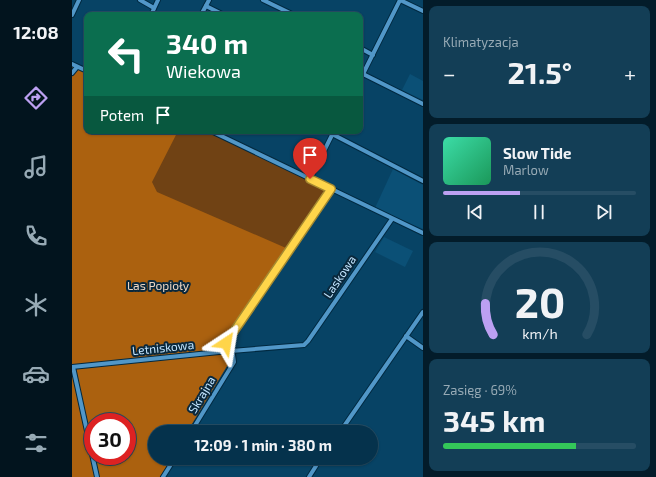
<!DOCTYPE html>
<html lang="pl">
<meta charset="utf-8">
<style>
:root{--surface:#05324c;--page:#133e56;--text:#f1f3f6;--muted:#97aab5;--line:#264d64;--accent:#bca0f2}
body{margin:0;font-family:"Exo 2",sans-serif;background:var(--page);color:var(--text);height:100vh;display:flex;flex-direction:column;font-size:15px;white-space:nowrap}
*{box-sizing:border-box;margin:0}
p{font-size:13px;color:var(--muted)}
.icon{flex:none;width:22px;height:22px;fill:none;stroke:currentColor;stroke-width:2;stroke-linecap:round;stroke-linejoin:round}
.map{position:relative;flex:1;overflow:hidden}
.side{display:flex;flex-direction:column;gap:6px;padding:6px;background:#031c2a;width:233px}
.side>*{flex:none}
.banner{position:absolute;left:12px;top:12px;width:279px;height:122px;border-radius:8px;box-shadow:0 1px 3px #0004,0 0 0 1px var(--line);background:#0b6e4f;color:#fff;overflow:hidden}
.speed{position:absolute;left:12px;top:413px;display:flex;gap:8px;font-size:20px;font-weight:700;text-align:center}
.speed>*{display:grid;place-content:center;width:52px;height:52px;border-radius:50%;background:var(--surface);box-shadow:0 1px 3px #0004,0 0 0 1px var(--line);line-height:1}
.speed .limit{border:6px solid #d22;background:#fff;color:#111}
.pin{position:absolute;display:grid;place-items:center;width:34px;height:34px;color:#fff;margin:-41px -17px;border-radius:50% 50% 50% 0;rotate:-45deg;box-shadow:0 0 4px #0007}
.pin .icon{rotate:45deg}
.me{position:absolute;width:44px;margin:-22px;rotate:33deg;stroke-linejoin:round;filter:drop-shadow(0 0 3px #0008)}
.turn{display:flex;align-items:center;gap:14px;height:84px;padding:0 16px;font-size:18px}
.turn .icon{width:52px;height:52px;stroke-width:2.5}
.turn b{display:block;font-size:28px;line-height:34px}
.then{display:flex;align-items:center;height:38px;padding:0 16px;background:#0003;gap:8px;font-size:15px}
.big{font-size:30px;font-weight:700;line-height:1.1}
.side .tile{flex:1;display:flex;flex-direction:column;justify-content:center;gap:6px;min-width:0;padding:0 14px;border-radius:8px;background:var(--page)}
.side .dial{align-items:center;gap:0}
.dial svg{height:104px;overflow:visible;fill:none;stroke:var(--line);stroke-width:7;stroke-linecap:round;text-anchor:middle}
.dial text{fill:var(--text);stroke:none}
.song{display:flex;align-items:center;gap:12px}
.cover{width:48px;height:48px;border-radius:6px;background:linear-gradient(135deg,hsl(160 70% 55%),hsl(150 70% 35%))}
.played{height:4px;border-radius:2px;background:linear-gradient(90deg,var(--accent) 40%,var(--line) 40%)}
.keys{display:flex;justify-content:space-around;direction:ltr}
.heat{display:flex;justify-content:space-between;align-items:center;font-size:22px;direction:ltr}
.charge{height:6px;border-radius:3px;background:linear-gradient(90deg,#34c759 69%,var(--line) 0)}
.trip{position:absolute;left:76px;top:425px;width:230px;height:40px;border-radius:20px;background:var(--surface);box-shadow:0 1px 3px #0004,0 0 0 1px var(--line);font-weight:700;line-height:40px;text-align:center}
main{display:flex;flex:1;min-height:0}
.dock{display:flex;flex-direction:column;width:72px;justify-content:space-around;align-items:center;background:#02141e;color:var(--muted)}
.dock .icon{width:28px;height:28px}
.dock .selected{color:var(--accent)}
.dock b{font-size:18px;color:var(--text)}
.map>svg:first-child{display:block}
.built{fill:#0b5076}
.green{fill:#704214;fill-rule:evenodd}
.forest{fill:#ab610f;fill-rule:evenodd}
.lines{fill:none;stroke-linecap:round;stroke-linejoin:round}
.street-casing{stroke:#012940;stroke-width:6}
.street{stroke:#5197c8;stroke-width:4}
.route-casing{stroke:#a68a30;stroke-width:10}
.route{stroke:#ffd54a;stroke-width:7}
.labels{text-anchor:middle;stroke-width:4;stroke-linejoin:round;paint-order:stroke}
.street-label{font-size:12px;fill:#c3e5ff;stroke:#0a283c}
.park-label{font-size:12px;fill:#eed6c2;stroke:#0a283c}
</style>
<main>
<nav class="dock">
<b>12:08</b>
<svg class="icon selected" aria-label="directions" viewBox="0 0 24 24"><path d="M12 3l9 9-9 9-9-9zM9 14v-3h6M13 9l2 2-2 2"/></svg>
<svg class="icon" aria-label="music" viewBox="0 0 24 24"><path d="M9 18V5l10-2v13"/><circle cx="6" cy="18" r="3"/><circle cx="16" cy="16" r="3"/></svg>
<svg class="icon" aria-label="phone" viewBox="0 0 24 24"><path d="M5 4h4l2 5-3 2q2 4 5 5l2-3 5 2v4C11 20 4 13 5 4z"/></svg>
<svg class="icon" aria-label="climate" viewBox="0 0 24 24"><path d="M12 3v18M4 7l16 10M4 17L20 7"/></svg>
<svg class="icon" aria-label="car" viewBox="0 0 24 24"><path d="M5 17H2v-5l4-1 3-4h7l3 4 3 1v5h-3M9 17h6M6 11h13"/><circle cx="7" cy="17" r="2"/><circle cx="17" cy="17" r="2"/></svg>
<svg class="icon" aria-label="filters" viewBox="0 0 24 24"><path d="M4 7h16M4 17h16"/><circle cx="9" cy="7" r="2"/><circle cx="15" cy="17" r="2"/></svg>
</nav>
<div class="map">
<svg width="351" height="477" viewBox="0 0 351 477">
<rect width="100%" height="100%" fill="#074365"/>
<g class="built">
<path d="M338,74L351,81V100L330,90Z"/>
<path d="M321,169L351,185V229L303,208Z"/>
<path d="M312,237L341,251L333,267L303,252Z"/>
</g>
<path class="green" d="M0,62L15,69V131H145L243,178L256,185L255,192L148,346L158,361L115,432H83V458H100L88,477H0ZM21,422H55V456H21Z"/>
<path class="forest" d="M0,66L15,74V131H106L80,182L85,192L214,248L255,192L148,346L158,361L115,432H83V458H100L88,477H0ZM21,422H55V456H21Z"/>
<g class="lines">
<g class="street-casing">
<g id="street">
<path d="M68,0L82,8"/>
<path d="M191,0L222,15"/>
<path d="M328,0L351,11"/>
<path d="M134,6L152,15"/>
<path d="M0,15L7,0"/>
<path d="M79,15L86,0"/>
<path d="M129,15L137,0"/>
<path d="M288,48L301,55"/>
<path d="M0,64L15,71"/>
<path d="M0,73L5,67"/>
<path d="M291,74L351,104"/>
<path d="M288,80L328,0"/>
<path d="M139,131L351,233"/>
<path d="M260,134L351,181"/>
<path d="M238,179L262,131"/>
<path d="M334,336L351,348"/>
<path d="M0,367L147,352L232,345L236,341L320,219"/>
<path d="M1,367L25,477"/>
<path d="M119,432L162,362L161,355C156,350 152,346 156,339L259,189"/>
<path d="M268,432L351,312"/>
<path d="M91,477L103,458"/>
<path d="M237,477L249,458"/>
</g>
</g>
<use href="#street" class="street"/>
</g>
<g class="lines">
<g class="route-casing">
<path id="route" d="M154,343L259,189L238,179"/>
</g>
<use href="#route" class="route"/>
</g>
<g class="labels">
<g class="street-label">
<text transform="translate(268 277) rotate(-56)" y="4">Laskowa</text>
<text transform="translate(91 348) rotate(-6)" y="4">Letniskowa</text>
<text transform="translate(130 395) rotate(-59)" y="4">Skrajna</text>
</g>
<g class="park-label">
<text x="86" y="290">Las Popioły</text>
</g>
</g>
</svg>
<div class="speed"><div class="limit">30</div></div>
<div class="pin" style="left:238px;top:179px;background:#d93025"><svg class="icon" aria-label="arrive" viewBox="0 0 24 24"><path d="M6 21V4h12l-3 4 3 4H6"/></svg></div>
<svg class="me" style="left:154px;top:343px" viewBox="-20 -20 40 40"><path d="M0-17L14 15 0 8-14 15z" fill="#ffd54a" stroke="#fff" stroke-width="4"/></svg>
<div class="trip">12:09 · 1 min · 380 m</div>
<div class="banner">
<div class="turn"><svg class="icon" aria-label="left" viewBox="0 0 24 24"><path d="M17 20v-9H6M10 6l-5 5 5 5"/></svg><div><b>340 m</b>Wiekowa</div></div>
<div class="then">Potem<svg class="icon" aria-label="arrive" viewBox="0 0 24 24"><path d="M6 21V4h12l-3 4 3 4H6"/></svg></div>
</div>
</div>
<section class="side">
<div class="tile"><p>Klimatyzacja</p>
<div class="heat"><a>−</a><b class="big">21.5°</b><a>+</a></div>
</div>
<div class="tile">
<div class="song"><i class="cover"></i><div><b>Slow Tide</b><p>Marlow</p></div></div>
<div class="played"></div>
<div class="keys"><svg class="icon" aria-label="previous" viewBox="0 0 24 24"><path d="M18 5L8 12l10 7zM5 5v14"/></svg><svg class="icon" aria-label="pause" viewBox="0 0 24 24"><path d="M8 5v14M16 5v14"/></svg><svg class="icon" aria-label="next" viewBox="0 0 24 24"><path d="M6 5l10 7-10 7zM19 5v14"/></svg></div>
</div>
<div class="tile dial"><svg viewBox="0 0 100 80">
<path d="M14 69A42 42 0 1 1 86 69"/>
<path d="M14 69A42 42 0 0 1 8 45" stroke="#bca0f2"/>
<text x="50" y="56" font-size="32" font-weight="700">20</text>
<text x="50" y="72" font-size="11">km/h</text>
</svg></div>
<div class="tile"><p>Zasięg · 69%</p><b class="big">345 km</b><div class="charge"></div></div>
</section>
</main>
